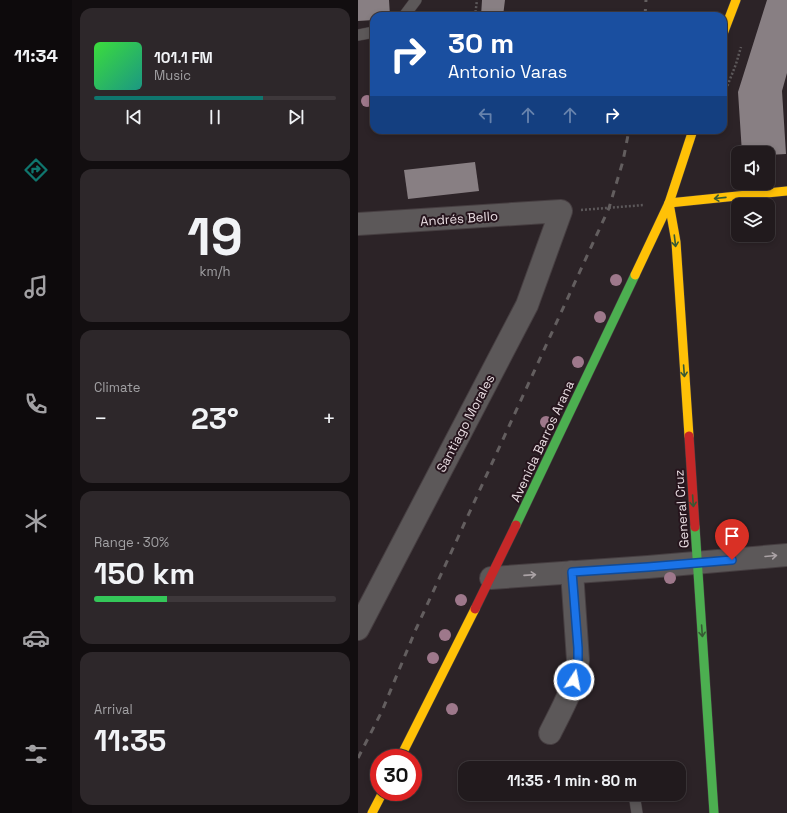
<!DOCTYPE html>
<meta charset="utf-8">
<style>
:root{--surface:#211a1d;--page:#2d272a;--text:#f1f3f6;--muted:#a2a1a4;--line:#3e383b;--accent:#0f766e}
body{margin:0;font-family:"Space Grotesk",sans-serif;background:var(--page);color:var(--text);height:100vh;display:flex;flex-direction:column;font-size:15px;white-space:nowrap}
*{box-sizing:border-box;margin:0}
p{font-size:13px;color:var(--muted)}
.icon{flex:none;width:22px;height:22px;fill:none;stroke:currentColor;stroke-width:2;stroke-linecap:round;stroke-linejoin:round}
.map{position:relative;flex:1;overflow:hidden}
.drawer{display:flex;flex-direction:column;gap:8px;padding:8px;background:#120e10;width:286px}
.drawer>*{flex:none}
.banner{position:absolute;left:12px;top:12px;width:357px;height:122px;border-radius:12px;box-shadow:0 2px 6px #0003,0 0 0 1px var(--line);background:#1a4fa0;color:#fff;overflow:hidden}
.buttons{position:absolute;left:373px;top:146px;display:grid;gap:8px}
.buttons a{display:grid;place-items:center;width:44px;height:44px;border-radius:8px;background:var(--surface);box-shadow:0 2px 6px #0003,0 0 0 1px var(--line);font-size:20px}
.speed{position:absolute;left:12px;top:749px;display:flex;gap:8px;font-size:20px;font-weight:700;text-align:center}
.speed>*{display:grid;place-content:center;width:52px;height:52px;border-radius:50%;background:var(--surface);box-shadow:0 2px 6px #0003,0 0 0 1px var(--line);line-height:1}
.speed .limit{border:6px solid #d22;background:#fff;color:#111}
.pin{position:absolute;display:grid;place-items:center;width:34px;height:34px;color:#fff;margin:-41px -17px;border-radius:50% 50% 50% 0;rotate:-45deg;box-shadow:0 0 4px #0007}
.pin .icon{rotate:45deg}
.me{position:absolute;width:44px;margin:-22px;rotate:11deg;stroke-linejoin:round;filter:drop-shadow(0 0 3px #0008)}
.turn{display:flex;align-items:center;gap:14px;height:84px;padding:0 12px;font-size:18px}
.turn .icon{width:52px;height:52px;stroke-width:2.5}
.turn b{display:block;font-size:28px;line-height:34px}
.lanes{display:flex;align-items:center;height:38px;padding:0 12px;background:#0003;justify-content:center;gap:20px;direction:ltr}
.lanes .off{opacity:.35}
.big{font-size:30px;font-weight:800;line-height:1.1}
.drawer .tile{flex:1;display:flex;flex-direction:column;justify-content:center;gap:6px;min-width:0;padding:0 14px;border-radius:12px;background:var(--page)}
.drawer .dial{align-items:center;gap:0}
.dial b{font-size:52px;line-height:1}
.song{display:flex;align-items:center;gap:12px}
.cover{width:48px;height:48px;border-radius:6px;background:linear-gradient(135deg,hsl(120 70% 55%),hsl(170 70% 35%))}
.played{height:4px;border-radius:2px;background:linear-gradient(90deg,var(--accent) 70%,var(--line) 70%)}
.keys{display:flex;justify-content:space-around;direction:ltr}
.heat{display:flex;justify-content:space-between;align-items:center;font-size:22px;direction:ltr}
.charge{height:6px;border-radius:3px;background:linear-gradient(90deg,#34c759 30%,var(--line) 0)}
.trip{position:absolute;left:100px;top:761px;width:228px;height:40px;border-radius:12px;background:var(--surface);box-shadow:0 2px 6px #0003,0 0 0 1px var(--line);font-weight:800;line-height:40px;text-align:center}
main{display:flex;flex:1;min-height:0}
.tabs{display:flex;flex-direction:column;width:72px;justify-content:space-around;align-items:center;background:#0d0a0c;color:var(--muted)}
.tabs .icon{width:28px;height:28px}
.tabs .selected{color:var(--accent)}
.tabs b{font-size:18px;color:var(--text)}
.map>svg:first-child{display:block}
.building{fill:#887f83}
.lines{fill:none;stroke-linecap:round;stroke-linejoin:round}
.lane-casing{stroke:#463e41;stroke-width:12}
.street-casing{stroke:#463e41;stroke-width:24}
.fast-casing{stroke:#463e41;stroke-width:10}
.slow-casing{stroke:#463e41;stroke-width:10}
.jam-casing{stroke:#463e41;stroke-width:10}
.path{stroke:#5c585a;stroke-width:2.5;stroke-dasharray:2 2;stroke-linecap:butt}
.lane{stroke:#5c5859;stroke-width:11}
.street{stroke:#5c5859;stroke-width:22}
.fast{stroke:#4caf50;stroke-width:9}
.slow{stroke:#ffc107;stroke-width:9}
.jam{stroke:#c62828;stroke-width:9}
.rail{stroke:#635e5f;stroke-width:3;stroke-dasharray:7 7;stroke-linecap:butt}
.tree{fill:#9e788b}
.oneway{stroke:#375a34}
.oneway2{stroke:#aaa2a5}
.route-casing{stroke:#114b97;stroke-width:10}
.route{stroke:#1a73e8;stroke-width:7}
.labels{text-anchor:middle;stroke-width:4;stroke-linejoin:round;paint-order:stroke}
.street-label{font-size:13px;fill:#eadee3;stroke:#26151d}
</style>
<main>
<nav class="tabs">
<b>11:34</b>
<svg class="icon selected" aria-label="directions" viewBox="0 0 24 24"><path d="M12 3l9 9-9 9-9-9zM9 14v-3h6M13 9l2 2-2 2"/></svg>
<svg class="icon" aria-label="music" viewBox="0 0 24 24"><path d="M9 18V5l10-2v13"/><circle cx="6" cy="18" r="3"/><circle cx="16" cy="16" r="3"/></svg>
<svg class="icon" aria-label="phone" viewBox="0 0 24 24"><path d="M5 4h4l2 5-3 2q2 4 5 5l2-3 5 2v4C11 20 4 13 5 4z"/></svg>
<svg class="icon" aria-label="climate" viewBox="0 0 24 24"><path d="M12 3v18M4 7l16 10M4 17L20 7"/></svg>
<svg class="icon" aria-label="car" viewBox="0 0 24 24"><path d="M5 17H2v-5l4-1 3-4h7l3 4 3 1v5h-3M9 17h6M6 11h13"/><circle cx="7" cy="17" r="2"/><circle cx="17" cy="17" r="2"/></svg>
<svg class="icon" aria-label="filters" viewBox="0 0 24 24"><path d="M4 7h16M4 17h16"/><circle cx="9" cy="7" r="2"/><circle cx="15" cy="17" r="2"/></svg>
</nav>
<section class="drawer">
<div class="tile">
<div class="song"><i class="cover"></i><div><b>101.1 FM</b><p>Music</p></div></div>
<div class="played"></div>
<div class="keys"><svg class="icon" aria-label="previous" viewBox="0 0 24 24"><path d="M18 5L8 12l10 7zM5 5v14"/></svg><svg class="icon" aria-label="pause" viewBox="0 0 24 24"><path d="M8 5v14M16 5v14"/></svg><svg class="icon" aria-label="next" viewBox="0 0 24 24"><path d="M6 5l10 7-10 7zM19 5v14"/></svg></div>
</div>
<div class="tile dial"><b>19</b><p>km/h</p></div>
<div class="tile"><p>Climate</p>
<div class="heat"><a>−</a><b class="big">23°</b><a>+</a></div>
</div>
<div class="tile"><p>Range · 30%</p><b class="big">150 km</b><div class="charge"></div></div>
<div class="tile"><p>Arrival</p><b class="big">11:35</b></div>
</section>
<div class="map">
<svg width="429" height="813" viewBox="0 0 429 813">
<rect width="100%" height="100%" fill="#2c2327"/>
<g class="building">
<path d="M0,0H31L32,16H16V20L0,21Z"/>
<path d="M124,0H147L145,16H123Z"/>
<path d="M409,0H429V73L424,91L428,154L410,155V153H384L380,92Z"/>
<path d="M117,162L121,191L50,199L46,170Z"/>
</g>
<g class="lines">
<g class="lane-casing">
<g id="lane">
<path d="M46,16L58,0"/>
<path d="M0,35L16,32"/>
<path d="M276,794L279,813"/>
</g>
</g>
<g class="street-casing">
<g id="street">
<path d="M0,224L203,211L169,305L0,629"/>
<path d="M133,578L290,567L429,555"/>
<path d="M192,733C204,709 217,687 220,660L214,572"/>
</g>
</g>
<g class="fast-casing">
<g id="fast">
<path d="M158,525L277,275"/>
<path d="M337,527L356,813"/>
</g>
</g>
<g class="slow-casing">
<g id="slow">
<path d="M365,34L378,0"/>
<path d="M311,203L318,242L331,436"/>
<path d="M311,203L429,191"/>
<path d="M277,275L311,203L335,130"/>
<path d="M42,758L117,609"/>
<path d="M14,813L25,792"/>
</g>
</g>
<g class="jam-casing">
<g id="jam">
<path d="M331,436L337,527"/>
<path d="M117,609L158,525"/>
</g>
</g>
<g class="path">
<path d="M117,16L119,0"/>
<path d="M365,97L378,64L383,47"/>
<path d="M223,210L286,205"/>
</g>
<use href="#lane" class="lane"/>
<use href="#street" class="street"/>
<use href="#fast" class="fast"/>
<use href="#slow" class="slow"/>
<use href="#jam" class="jam"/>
<g class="rail">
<path d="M287,16L288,0"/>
<path d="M0,758L24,711L58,629L251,208L265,161L271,130"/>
</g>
</g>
<g class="tree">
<circle cx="9" cy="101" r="6"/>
<circle cx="258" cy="280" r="6"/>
<circle cx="242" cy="317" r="6"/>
<circle cx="220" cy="362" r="6"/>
<circle cx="188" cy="422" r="6"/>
<circle cx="312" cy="578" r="6"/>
<circle cx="103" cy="600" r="6"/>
<circle cx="87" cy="635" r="6"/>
<circle cx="75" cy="658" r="6"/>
<circle cx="94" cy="709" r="6"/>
</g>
<defs><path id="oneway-shaft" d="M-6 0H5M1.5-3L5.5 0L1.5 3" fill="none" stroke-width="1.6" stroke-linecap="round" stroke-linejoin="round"/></defs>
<g class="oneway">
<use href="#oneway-shaft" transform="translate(362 198) rotate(174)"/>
<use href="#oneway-shaft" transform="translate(317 241) rotate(83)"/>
<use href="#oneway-shaft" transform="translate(326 371) rotate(86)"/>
<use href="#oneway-shaft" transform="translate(335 501) rotate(86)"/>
<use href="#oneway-shaft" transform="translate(344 631) rotate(86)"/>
</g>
<g class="oneway2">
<use href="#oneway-shaft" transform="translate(413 556) rotate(-5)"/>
<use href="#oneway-shaft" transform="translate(172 575) rotate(-4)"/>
</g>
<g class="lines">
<g class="route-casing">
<path id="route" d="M216,680L220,660V648L214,572L290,567L374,560"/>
</g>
<use href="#route" class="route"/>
</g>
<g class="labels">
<g class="street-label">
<text transform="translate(101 218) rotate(-4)" y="5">Andrés Bello</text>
<text transform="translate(107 423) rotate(-62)" y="5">Santiago Morales</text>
<text transform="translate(184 441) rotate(-65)" y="5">Avenida Barros Arana</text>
<text transform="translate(323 509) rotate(-94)" y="5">General Cruz</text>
</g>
</g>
</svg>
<div class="buttons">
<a><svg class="icon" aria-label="sound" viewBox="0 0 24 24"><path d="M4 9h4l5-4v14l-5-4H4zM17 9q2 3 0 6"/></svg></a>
<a><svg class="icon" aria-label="layers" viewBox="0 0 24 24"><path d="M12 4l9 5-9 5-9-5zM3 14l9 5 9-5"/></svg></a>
</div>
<div class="speed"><div class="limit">30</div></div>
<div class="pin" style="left:374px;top:560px;background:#d93025"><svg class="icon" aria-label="arrive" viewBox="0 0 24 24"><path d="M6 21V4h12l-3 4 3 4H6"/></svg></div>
<svg class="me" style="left:216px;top:680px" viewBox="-20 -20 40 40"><circle r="17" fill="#1a73e8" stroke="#fff" stroke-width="3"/><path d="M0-11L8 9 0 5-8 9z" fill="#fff"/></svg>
<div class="trip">11:35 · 1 min · 80 m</div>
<div class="banner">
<div class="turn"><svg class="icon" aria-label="right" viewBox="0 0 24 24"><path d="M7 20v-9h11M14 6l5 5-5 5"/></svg><div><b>30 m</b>Antonio Varas</div></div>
<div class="lanes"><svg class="icon off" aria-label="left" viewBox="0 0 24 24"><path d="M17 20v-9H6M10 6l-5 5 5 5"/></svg><svg class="icon off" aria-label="ahead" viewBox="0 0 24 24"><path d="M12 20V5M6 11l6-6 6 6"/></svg><svg class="icon off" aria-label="ahead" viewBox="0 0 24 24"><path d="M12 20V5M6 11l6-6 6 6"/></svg><svg class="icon" aria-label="right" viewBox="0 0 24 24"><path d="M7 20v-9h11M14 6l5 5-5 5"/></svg></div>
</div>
</div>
</main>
